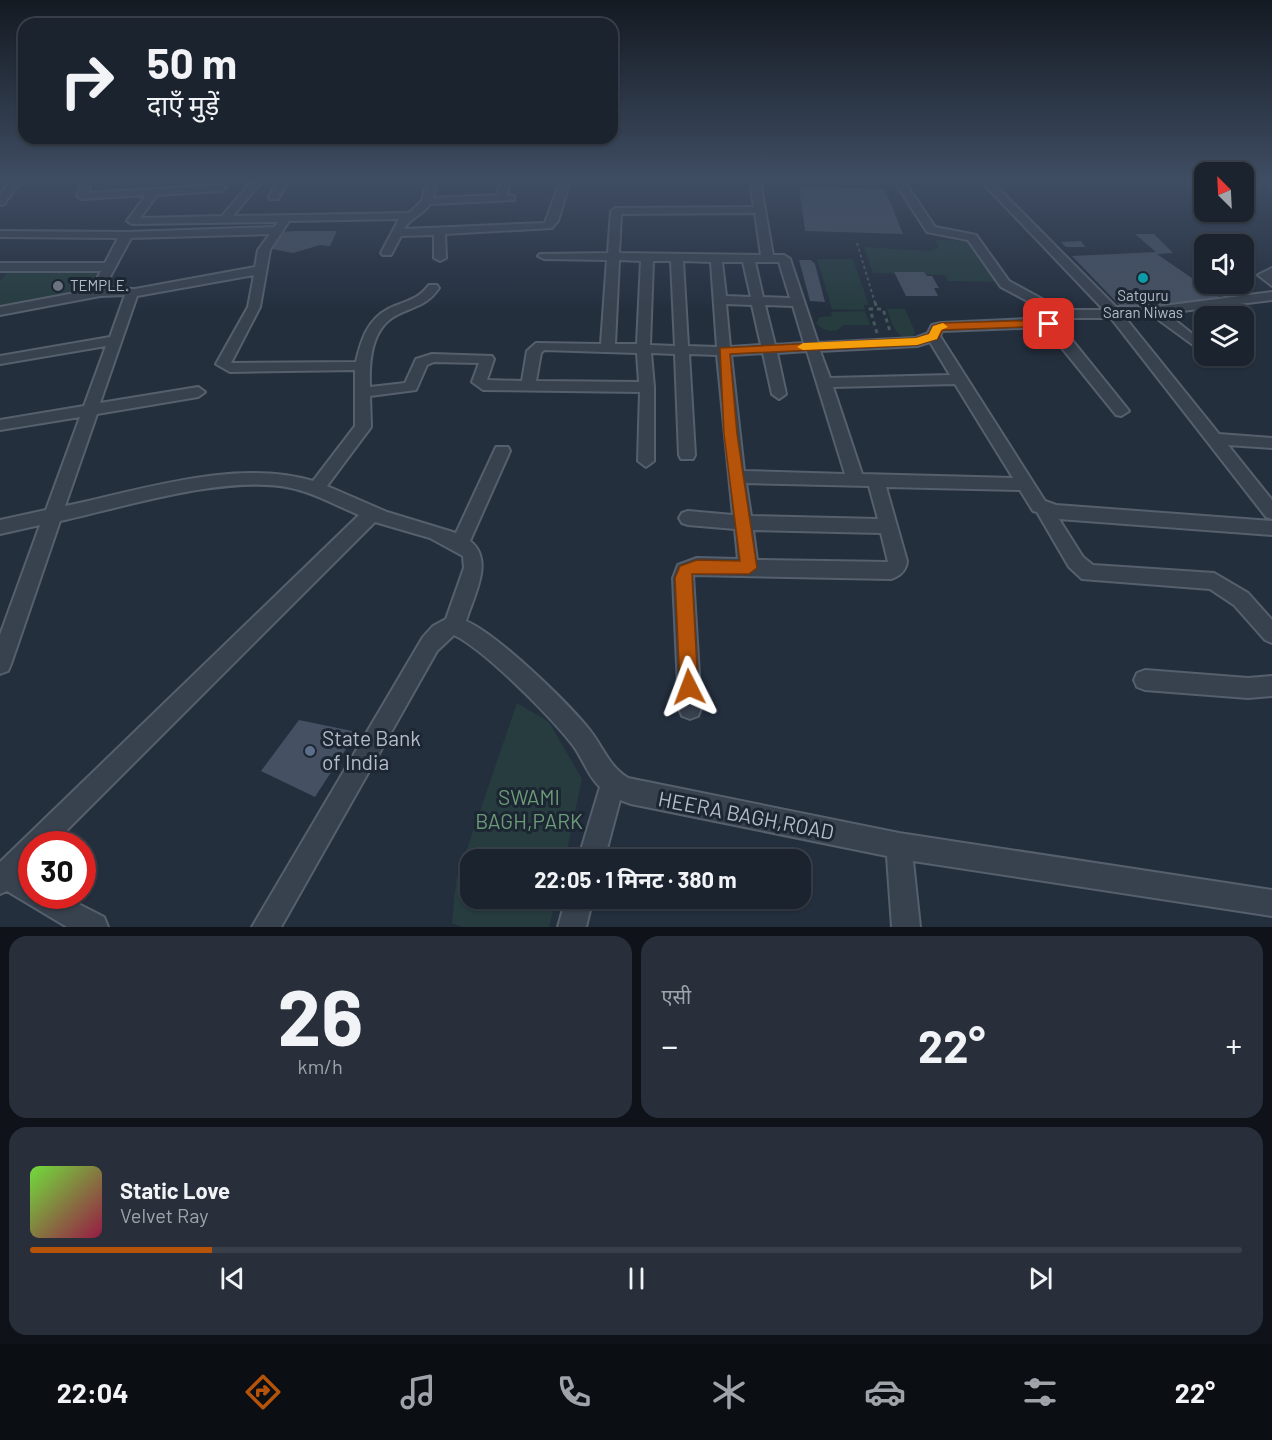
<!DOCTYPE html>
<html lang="hi">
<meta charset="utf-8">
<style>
:root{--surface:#1b232e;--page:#282f3a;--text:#f1f3f6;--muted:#a0a4aa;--line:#39404a;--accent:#b45309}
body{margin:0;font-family:Barlow,"Noto Sans Devanagari",sans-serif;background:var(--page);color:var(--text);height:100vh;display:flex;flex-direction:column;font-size:22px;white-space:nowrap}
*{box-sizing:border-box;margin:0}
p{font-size:20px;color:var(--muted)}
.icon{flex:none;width:33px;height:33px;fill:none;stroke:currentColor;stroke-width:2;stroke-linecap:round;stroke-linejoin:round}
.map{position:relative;height:927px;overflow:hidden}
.details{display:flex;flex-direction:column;gap:9px;padding:9px;background:#0f1319;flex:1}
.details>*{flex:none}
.banner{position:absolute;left:18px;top:18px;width:600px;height:126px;border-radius:18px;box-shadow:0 2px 4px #0004,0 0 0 2px var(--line);background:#1b232e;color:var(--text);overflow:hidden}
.needle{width:39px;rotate:336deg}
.controls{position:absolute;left:1194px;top:162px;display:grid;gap:12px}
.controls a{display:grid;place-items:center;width:60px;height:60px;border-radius:12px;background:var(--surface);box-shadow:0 2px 4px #0004,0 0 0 2px var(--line);font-size:30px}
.speed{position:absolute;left:18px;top:831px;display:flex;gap:12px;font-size:30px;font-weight:700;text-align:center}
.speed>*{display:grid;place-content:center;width:78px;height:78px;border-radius:50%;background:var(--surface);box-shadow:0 2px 4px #0004,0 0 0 2px var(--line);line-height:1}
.speed .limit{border:9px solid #d22;background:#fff;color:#111}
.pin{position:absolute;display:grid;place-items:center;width:51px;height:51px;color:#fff;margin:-26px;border-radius:12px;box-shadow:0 3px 9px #0006}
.me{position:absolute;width:66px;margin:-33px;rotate:357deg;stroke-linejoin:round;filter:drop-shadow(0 0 4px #0008)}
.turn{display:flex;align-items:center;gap:21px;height:126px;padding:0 30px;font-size:27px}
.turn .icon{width:78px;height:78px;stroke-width:2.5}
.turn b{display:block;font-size:42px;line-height:51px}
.big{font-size:45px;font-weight:700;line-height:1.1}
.details .widget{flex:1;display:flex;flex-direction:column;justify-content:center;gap:9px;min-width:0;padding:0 21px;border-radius:18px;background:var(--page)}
.details .dial{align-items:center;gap:0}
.dial b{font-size:78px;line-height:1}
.song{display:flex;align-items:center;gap:18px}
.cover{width:72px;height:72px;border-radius:9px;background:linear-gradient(135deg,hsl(100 70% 55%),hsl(340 70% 35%))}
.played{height:6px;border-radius:3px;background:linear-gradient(90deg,var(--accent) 15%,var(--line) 15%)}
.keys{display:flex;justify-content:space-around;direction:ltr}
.heat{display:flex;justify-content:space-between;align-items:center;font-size:33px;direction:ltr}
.details .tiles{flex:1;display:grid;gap:9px;grid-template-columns:1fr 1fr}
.widget:last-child{grid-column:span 2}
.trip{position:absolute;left:460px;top:849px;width:351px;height:60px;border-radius:18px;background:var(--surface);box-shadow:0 2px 4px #0004,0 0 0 2px var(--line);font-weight:700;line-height:60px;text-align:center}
.dock{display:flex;height:96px;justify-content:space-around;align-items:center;background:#0b0e12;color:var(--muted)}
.dock .icon{width:42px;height:42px}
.dock .on{color:var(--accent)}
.dock b{font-size:27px;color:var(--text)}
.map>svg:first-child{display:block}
.green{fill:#263c3f}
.building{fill:#455162}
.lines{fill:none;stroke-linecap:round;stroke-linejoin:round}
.minor-casing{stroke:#565f6c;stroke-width:4}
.path-far1{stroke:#44595c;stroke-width:2;stroke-dasharray:3 3;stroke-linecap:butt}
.path{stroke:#44595c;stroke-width:3;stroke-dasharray:4 4;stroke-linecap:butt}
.minor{fill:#38414e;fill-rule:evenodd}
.route{fill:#b45309;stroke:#753606;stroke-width:1.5}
.slow{fill:#f59e0b}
.culture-dot{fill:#0f9aa8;stroke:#1d2633;stroke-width:2}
.worship-dot{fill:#6b7280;stroke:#1d2633;stroke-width:2}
.service-dot{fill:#5c6f8a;stroke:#1d2633;stroke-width:2}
.labels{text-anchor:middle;stroke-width:6;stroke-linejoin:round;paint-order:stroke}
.far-poi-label{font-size:15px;fill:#b4bcc9;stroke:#1d2633;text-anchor:start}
.near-poi-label{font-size:21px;fill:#b4bcc9;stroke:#1d2633;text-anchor:start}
.near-park-label{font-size:21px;fill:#6b9a76;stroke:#1d2633}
.near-street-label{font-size:21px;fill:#b4bcc9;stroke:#1d2633}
</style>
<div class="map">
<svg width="1272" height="927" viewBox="0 0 1272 927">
<rect width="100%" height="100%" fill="#242f3e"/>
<g class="green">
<path d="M935,240L974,241L998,282L948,281L945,275L873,273L864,247L931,251L939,247Z"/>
<path d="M817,259H853L869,305H864L865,310L832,309Z"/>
<path d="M11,269L99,270L88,292L0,305V281Z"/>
<path d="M887,309H905L915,332L913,339C895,339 892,323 887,309Z"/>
<path d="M865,311L870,325H843C837,334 823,332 816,323L820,317L832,316L831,312Z"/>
<path d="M517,703L549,722L582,779L565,859L471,860V898L556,899L549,927H462L452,923L456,881Z"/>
</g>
<g class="building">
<path d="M799,186L885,189L903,234L805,231Z"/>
<path d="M295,231H337L330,246L320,245L293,253L267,248L278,232Z"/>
<path d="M1135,234H1154L1173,253L1157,254L1225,301L1124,310L1072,256L1156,252Z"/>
<path d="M1081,241L1085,247H1066L1061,242Z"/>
<path d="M799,260H811L815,264L825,302L810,301Z"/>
<path d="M894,272H924L927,276H932L939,288H934L938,296H906Z"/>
<path d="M1222,284H1227L1242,293L1224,296L1208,285Z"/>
<path d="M299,720L357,732L315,797L261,771Z"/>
</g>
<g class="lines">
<g class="minor-casing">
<g id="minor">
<path d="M11,181H21L4,204L0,205V195Z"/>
<path d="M82,181H92L88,193L221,185L226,188L221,191L157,195L140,218L222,216L252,181H262L233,216L409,213L422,201L427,181H437L433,198L497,195L501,181H511L507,195L514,196V200L430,204C423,215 410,218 404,229L545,223L560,181H570L558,221L552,228L445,234L446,258L440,261L434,258V235L401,236L391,255H383L381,253L399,219L289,221L270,250L260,307L231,363L356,362C361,341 367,320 388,309C404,301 417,301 429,285H437L439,288C427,306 414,306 397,315C371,328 369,361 370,387L405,383L416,359L432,354L492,356L494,359L487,380L522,381L527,351L536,343L601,344L607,260L544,259L538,256L540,254L608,253L611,211L616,208L754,207L750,181H760L773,255H784L790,259L818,343L915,338L928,333L932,325L941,323L1050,318V313L1001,287L968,240L927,232L894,181H904L935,227L976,235L1009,281L1062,310H1104L981,181H991L1116,307H1155L1272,292V300L1166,313L1204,343V353L1152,315H1123L1219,434L1272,438V448L1228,445L1272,500V519L1266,517L1111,318H1063L1059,324L1126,407L1129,411L1121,416L1116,415L1045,327L942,331L940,336L1045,501L1056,505L1272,521V535L1059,519L1083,557L1093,565L1214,573L1248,593L1272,620V643L1265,640L1234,605L1210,589L1082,579L1069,567L1037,512L1033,511L1020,490L886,487L907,561C906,571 900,576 891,579L693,575L701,708L698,716L690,719L682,716L679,708L673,578L678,565L697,558L738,559L735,529L688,525L682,523L679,518L682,513L688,511L733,515L717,355L689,354L695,455L693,459H681L679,455L675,354L651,353L654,387V461L646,467L638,461L640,392L483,390L472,382L479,363L434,362L427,365L416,390L370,396L371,427L327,486L387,512L456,533L496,447H508L510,451L470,541C495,560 473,597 466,621C497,634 566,701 588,728C603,746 608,766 628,778L899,833L1272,890V916L913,861L920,927H892L887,856L631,804L620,800L604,860H578L600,787C587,775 583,758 572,744C551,717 485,650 454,635L437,651L281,927H252L423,637L433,626L446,619L464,568L463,556L430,538L375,522L53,844H32V867L26,873L32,876V896H63L104,917L108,927H67L7,891L0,894V862L359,515C337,506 315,493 291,488C226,474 125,507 60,521L11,664L8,671L0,674V635L40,525L0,534V520L46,510L80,417L0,430V420L84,406L106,346L0,364V356L110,337L125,295L100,296L0,315V307L91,290L101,271H0V263H105L118,238L0,237V231L128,232L274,227L278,222L132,224L127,221L146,195L82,199L77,196ZM755,213L761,255L619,253L621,214ZM270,234L258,250L255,267L135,289L104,288L131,238ZM619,260L641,261L637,344H615ZM653,261H671L675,346L650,345ZM683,261L711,262L717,347L688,346ZM722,262H743L751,297L726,296ZM755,262H779L790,298L763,297ZM254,275L248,307L216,364L230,372L355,370V426L313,481C236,458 142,490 65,506L97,414L198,397L205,392L198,387L100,403L137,296ZM726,304L752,305L761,345L730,347ZM765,305L793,306L804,343L775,345ZM930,342L950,375L830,378L820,351L917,346ZM544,350L637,353L639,382L536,381L541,353ZM807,351L845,474L744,471L731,355L763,353L772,394L779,399L786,394L777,353ZM955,384L1013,478L862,474L833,387ZM746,483L869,486L878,519L751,516ZM753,530L881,533L888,562L757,560Z"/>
<path d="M278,181H288L278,199H270L269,197Z"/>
<path d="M1262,181H1272V186Z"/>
<path d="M1272,268V286L1258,275Z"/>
<path d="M1145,670L1248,678L1272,676V696L1248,698L1145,690L1137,687L1134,680L1137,673Z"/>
<path d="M566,898H593L586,927H558Z"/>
</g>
</g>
<path class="path-far1" d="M857,243L875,303"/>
<g class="path">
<path d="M875,302L877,309"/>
<path d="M877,333L870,309H883L890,331"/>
</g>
<use href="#minor" class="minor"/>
</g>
<linearGradient id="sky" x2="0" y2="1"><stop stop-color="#141a22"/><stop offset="0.58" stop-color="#3f4d63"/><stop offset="1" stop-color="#3f4d63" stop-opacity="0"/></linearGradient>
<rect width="1272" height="311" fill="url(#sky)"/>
<path class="route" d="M1049,320L1053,321V326L943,330L937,339L917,345L730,354L737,434L757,568L749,574H692L698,687L695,692L689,695L683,692L680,687L675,578L680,566L697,560L740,561L724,434L720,348L916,338L929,334L933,326L941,323Z"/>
<path class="slow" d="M943,323L948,327L941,330L937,339L917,345L803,350L797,347L803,343L916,338L929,334L933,326Z"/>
<circle class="culture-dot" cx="1143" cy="278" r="6"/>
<circle class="worship-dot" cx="58" cy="286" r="6"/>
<circle class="service-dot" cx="310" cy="751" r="6"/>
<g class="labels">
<g class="far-poi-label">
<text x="70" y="291">TEMPLE.</text>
<text x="1143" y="301" text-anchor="middle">Satguru<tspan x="1143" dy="17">Saran Niwas</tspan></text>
</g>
<g class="near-poi-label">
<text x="322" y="746">State Bank<tspan x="322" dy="24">of India</tspan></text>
</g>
<g class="near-park-label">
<text x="529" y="805">SWAMI<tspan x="529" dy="24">BAGH,PARK</tspan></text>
</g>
<g class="near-street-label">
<text transform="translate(746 816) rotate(11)" y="7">HEERA BAGH,ROAD</text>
</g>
</g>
</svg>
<div class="controls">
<a><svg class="needle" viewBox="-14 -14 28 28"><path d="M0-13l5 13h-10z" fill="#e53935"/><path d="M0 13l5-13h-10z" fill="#a0a4aa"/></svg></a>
<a><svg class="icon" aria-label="sound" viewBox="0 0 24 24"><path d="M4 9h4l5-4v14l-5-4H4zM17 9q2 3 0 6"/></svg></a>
<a><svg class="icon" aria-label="layers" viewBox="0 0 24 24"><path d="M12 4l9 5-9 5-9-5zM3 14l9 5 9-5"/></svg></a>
</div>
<div class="speed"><div class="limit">30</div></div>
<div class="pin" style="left:1049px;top:324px;background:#d93025"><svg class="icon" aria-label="arrive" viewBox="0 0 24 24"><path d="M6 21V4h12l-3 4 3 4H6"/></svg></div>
<svg class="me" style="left:689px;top:687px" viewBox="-20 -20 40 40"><path d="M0-17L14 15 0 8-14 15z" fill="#b45309" stroke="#fff" stroke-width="4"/></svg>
<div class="trip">22:05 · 1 मिनट · 380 m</div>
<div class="banner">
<div class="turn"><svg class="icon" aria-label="right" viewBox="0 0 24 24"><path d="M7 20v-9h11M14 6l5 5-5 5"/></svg><div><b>50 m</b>दाएँ मुड़ें</div></div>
</div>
</div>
<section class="details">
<div class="tiles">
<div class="widget dial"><b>26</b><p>km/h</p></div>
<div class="widget"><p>एसी</p>
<div class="heat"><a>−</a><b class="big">22°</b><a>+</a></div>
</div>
<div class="widget">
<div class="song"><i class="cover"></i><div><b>Static Love</b><p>Velvet Ray</p></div></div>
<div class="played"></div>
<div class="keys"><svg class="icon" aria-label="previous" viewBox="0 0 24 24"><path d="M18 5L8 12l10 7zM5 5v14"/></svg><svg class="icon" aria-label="pause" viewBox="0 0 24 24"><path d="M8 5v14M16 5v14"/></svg><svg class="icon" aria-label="next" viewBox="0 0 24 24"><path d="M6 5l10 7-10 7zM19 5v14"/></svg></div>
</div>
</div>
</section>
<nav class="dock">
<b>22:04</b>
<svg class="icon on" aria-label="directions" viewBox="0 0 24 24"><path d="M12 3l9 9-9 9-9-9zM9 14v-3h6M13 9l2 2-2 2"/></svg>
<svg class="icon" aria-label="music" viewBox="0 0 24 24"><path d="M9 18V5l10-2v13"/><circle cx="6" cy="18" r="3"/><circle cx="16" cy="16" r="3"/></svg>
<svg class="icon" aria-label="phone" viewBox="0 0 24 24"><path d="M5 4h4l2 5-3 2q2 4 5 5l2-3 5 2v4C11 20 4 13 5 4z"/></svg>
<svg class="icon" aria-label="climate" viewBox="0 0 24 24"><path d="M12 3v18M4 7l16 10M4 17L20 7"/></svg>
<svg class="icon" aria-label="car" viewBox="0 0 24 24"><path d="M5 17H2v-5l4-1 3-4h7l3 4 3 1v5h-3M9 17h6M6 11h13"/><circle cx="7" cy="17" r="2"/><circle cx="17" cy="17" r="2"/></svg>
<svg class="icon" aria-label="filters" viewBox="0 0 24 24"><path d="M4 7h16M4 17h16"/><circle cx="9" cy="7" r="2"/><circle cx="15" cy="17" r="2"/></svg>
<b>22°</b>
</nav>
